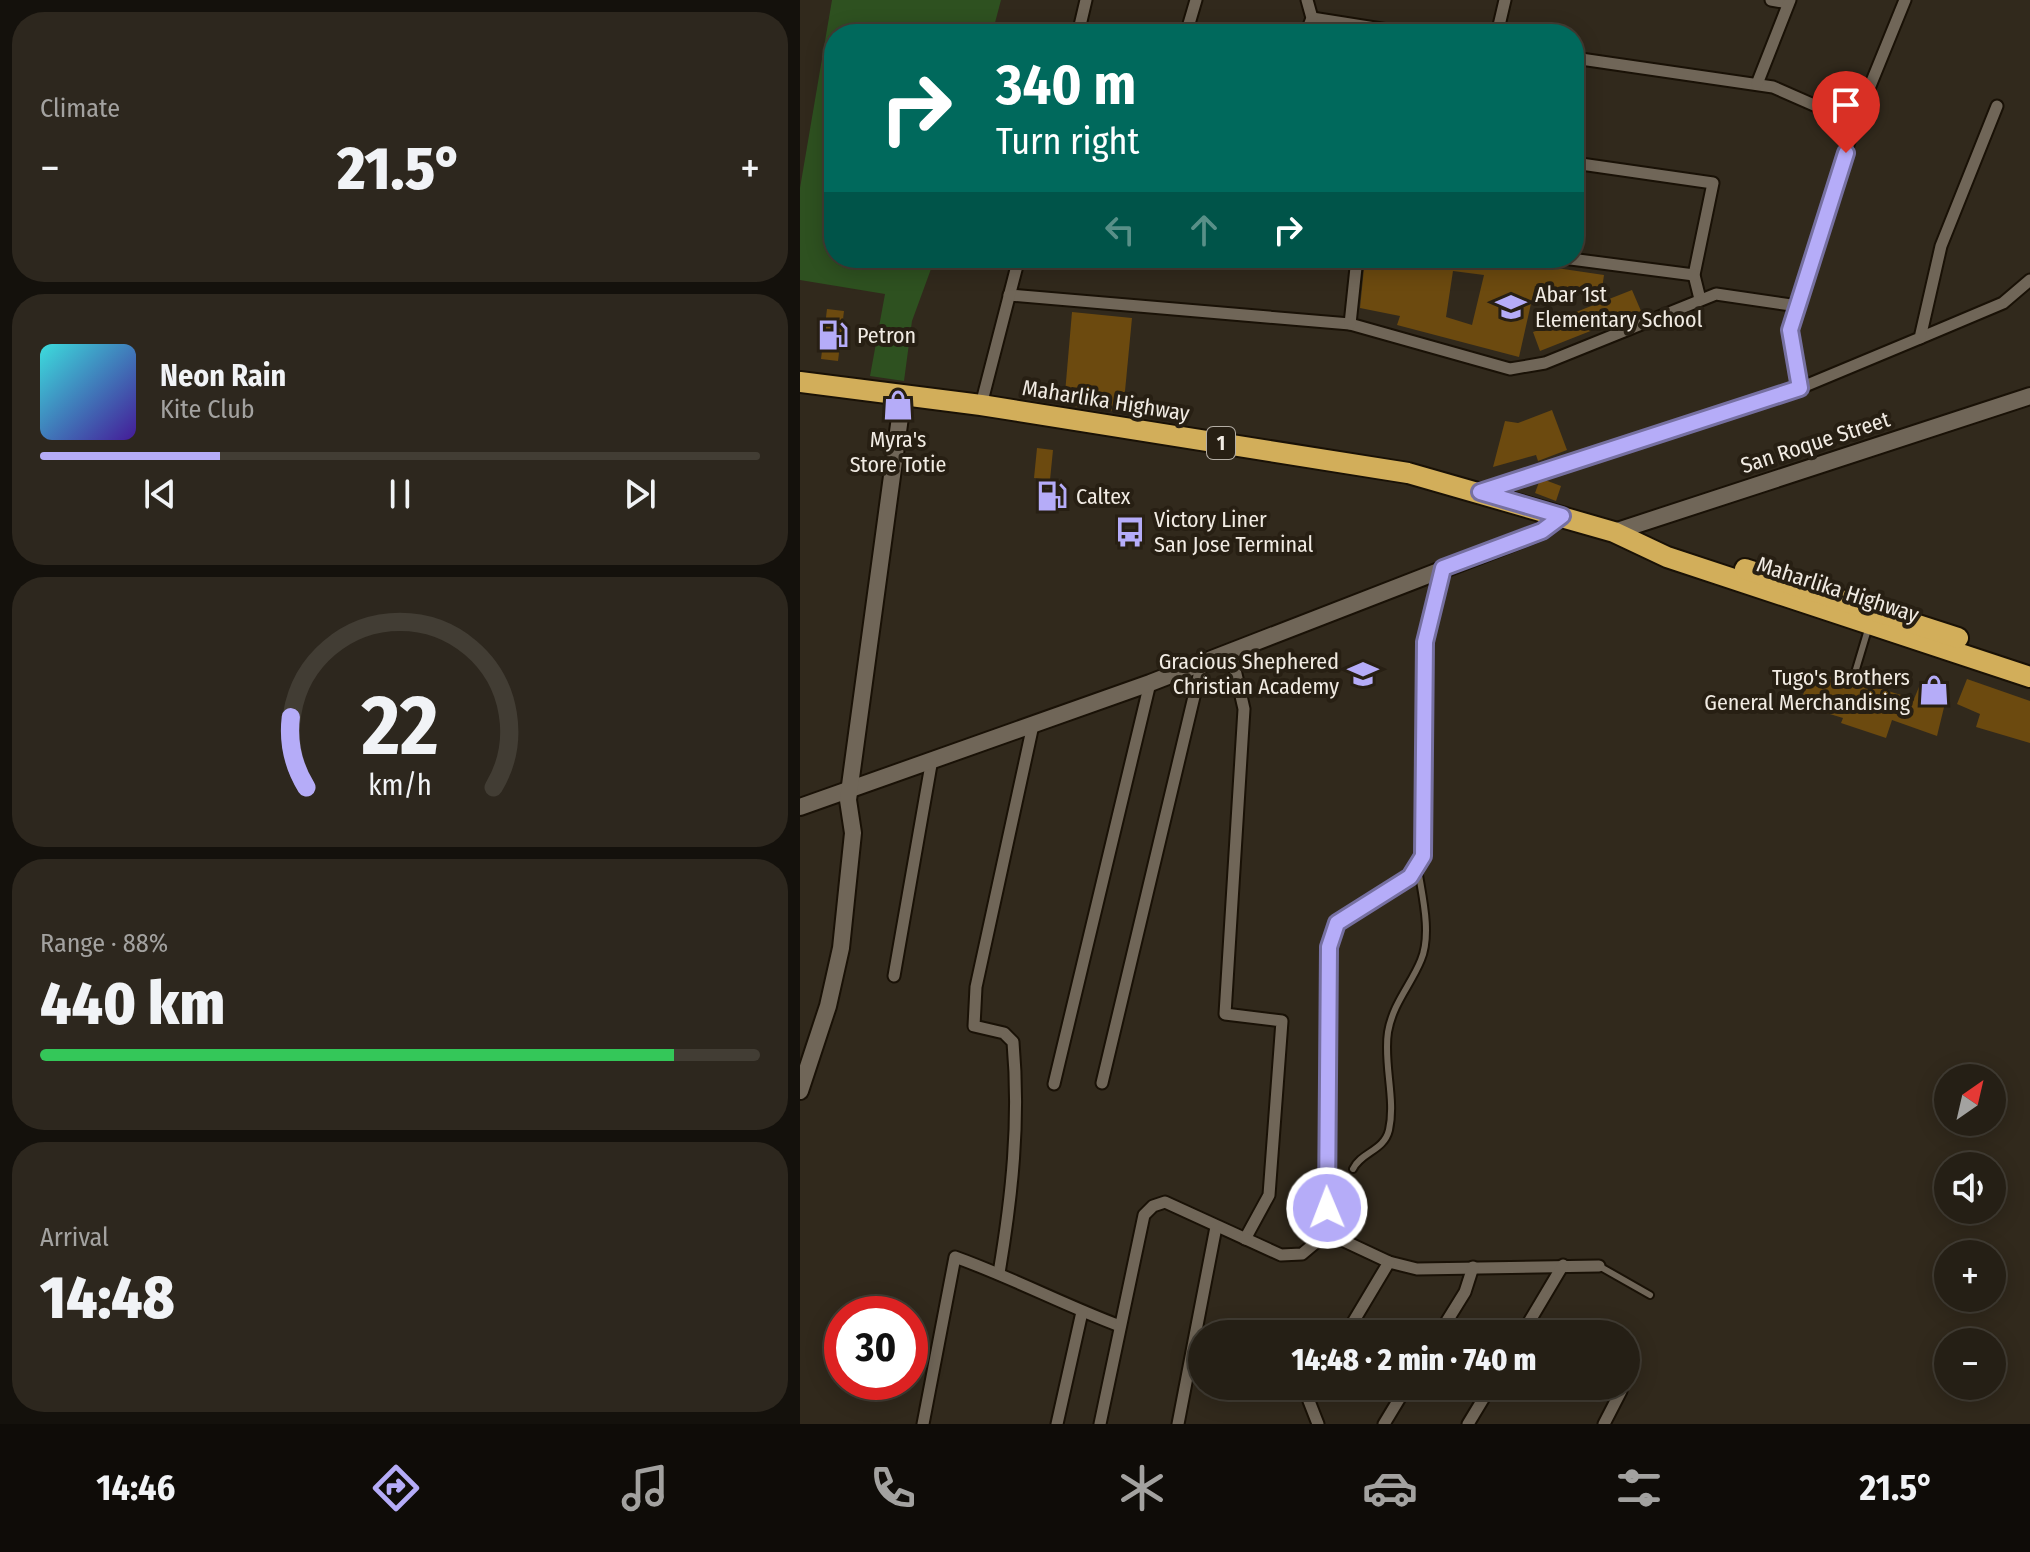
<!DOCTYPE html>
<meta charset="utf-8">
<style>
:root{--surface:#251f15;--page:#2d271e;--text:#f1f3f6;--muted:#a3a2a0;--line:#423d34;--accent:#b5acf8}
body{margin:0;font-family:"Fira Sans Condensed",sans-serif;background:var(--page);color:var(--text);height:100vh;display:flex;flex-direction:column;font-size:30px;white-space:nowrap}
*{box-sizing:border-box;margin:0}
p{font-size:26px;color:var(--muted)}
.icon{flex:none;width:44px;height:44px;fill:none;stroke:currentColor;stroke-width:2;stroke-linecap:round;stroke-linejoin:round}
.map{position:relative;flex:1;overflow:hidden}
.drawer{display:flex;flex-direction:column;gap:12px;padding:12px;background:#14110c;width:800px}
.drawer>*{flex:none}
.top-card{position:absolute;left:24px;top:24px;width:760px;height:244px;border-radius:32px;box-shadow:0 4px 20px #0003,0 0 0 2px var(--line);background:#00695c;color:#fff;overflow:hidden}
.needle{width:52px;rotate:34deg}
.fabs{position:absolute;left:1134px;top:1064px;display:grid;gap:16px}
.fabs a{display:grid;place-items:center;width:72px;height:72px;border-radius:50%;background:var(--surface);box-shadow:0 4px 20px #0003,0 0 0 2px var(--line);font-size:40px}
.speed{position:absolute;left:24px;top:1296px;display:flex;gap:16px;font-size:40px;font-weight:700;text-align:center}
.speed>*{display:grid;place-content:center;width:104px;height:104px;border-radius:50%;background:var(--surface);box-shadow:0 4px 20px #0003,0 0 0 2px var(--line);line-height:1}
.speed .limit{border:12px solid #d22;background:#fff;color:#111}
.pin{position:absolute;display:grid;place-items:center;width:68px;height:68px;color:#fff;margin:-82px -34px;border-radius:50% 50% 50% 0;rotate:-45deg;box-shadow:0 0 8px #0007}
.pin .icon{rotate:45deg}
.me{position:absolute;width:88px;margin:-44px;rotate:359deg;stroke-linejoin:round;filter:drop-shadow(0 0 6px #0008)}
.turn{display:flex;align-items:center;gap:28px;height:168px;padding:0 40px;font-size:36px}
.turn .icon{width:104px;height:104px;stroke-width:2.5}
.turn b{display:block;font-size:56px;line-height:68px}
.lanes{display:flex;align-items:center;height:76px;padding:0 40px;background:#0003;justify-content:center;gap:40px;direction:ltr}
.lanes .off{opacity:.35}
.big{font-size:60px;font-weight:800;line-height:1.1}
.drawer .card{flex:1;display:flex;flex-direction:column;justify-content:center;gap:12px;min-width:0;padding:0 28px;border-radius:32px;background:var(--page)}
.drawer .dial{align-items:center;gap:0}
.dial svg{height:208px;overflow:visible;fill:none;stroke:var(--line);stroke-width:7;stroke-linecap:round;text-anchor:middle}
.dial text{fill:var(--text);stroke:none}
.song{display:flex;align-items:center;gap:24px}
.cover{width:96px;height:96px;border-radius:12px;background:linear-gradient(135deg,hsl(180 70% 55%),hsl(260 70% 35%))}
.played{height:8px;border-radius:4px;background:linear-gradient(90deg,var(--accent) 25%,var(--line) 25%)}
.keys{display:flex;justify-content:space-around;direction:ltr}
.heat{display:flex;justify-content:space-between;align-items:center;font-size:44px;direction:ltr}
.charge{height:12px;border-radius:6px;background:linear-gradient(90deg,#34c759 88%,var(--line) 0)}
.trip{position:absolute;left:388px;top:1320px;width:452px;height:80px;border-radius:40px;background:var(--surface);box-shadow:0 4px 20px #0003,0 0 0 2px var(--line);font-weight:800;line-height:80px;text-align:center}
.menu{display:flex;height:128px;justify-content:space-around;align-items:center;background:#0f0c08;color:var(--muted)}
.menu .icon{width:56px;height:56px}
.menu .current{color:var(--accent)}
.menu b{font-size:36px;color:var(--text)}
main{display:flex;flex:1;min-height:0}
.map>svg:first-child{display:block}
.green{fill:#2e5120}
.building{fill:#6c4a0f;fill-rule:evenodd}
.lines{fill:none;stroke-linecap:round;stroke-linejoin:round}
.lane-casing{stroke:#191106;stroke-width:10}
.street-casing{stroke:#191106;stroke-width:15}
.secondary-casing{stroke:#191106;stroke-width:20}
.highway-casing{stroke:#191106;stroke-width:24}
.lane{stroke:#706658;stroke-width:6}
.street{stroke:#706658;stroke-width:11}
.secondary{stroke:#706658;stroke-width:16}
.highway{stroke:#d2ae5a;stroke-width:20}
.route-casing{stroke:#7670a1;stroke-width:20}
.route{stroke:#b5acf8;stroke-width:14}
.labels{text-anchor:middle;stroke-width:8;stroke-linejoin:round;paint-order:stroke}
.shield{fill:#271f13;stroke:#b4aea5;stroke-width:2}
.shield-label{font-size:20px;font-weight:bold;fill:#f1ebe3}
.poi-label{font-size:22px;fill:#f1ebe3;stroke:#271f13;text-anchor:start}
.street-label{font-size:22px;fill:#f1ebe3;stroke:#271f13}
</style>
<main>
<section class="drawer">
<div class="card"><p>Climate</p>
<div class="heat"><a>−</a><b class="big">21.5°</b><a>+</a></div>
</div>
<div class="card">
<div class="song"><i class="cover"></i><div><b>Neon Rain</b><p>Kite Club</p></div></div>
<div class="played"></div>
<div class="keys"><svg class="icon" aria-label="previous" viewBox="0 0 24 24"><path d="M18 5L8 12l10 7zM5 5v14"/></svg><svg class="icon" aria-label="pause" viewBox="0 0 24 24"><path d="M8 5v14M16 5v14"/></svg><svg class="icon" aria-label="next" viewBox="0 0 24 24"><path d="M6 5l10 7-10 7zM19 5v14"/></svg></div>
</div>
<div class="card dial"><svg viewBox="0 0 100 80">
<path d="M14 69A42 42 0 1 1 86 69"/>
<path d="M14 69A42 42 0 0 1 8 42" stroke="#b5acf8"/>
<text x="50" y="56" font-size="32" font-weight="700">22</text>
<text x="50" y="72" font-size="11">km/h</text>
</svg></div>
<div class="card"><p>Range · 88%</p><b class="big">440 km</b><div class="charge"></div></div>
<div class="card"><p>Arrival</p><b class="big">14:48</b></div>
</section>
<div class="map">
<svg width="1230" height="1424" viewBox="0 0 1230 1424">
<rect width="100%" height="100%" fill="#31291c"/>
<path class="green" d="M32,0H201L192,34H34V258H135L112,321L104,381L70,376L85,294L0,280V188Z"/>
<g class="building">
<path d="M565,258H718L736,261V265L804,275L801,296L735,286L719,357L597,325L600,316L560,308ZM653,271L684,275L672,325L646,317Z"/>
<path d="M832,290L841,311L740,351L733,332L778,316L776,312Z"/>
<path d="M27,309L44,311L38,361L21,359Z"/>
<path d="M272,312L332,318L323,412L264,405Z"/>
<path d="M752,410L767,450L738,461L736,455L693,467L705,421L718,423Z"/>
<path d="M237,448L253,450L250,480L234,478Z"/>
<path d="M745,480L761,486L756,501L735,493L739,482Z"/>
<path d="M1017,674L1035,679L1036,675L1114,699L1121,682L1148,691L1137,736L1092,720L1086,738L1041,723L1043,718L1000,705L1006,685L1013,687Z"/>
<path d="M1167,679L1230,701V743L1176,727L1180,714L1157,704Z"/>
</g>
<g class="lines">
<g class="lane-casing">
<g id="lane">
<path d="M1054,676L1069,626"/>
<path d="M553,1169C561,1152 584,1151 589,1130C596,1099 583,1063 588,1032C593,1003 611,985 621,960C632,934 622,895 618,869"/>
<path d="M799,1266L850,1295"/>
</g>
</g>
<g class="street-casing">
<g id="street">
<path d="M971,0L988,3"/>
<path d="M512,18L613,34"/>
<path d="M278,34L286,0"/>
<path d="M386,34L396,0"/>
<path d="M506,34L512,18L507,0"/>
<path d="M697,34L705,0"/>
<path d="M774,58L973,87L1055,123"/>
<path d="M957,84L990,0"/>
<path d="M774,163L913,183L894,275L900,299"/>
<path d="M763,258L894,275"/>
<path d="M209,295L550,324L710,369L745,363L916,294L998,306"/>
<path d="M550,324L557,258"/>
<path d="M1120,338L1203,303L1230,280"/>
<path d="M1000,388L991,325L1055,123L1105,0"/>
<path d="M181,405L219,258"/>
<path d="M680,492L1000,388L1120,338L1141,246L1197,106"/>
<path d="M431,652L444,709L425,1014L482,1021L469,1195L445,1239"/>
<path d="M94,976L132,759"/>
<path d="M302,1083L402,663"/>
<path d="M254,1084L350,683"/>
<path d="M527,1233L529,947L537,923L610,877L618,869L623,856L625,642L643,568"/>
<path d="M527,1233L589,1262L617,1269L799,1266"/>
<path d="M199,1273C212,1196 220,1121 213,1042L204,1033L174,1026L176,987L233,725"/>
<path d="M546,1334L589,1262"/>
<path d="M639,1334L665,1292L673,1267"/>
<path d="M722,1334L763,1265"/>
<path d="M515,1386L509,1401L518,1424"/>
<path d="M123,1424L155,1257C211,1277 264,1305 320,1326"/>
<path d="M257,1424L282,1312"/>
<path d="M300,1424L344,1215L353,1206L365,1202L481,1255L502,1254L527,1233"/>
<path d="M378,1424L416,1227"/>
<path d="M584,1424L607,1386"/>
<path d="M668,1424L691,1386"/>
<path d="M804,1424L821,1391"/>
</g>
</g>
<g class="secondary-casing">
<g id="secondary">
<path d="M814,532L1230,396"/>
<path d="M0,807L350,683L742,531L762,516"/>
<path d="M0,1091L28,1006L41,948L53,833L48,800L103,395"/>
</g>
</g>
<g class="highway-casing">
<g id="highway">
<path d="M0,382L181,405L608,473L814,532L867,557L1230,677"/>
<path d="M945,569L1158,638"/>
</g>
</g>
<use href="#lane" class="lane"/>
<use href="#street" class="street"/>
<use href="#secondary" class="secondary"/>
<use href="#highway" class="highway"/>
</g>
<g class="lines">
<g class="route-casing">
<path id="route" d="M527,1208L529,947L537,923L610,877L623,856L625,642L643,568L742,531L762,516L680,492L1000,388L990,330L1046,153"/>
</g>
<use href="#route" class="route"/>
</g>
<defs>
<g id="school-bare" transform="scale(2.4)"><path d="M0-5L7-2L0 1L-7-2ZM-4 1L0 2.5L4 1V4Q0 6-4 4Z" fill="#b5acf8" stroke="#271f13" stroke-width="2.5" paint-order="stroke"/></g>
<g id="fuel-bare" transform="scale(2.4)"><path d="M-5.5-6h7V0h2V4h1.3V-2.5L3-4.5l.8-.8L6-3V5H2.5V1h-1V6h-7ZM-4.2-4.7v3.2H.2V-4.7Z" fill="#b5acf8" stroke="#271f13" stroke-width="2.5" paint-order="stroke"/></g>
<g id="shop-bare" transform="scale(2.4)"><path d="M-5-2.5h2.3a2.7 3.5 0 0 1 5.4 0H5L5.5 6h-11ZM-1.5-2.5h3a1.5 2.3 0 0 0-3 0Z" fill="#b5acf8" stroke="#271f13" stroke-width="2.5" paint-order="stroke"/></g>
<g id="bus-bare" transform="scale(2.4)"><path d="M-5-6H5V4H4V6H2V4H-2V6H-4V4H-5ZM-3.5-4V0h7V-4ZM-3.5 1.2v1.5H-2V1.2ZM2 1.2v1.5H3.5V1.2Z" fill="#b5acf8" stroke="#271f13" stroke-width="2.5" paint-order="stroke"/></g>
</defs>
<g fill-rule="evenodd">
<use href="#school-bare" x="711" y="307"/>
<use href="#fuel-bare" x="33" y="335"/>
<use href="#shop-bare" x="98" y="405"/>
<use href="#fuel-bare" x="252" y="496"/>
<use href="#bus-bare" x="330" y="532"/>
<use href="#school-bare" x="563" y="674"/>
<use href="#shop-bare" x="1134" y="690"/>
</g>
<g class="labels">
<rect class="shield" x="407" y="427" width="28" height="32" rx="6"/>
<g class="shield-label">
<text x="421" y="450">1</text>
</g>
<g class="poi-label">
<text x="735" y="302">Abar 1st<tspan x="735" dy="25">Elementary School</tspan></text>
<text x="57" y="343">Petron</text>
<text x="98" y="447" text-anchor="middle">Myra's<tspan x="98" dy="25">Store Totie</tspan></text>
<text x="276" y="504">Caltex</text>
<text x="354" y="527">Victory Liner<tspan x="354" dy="25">San Jose Terminal</tspan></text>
<text x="539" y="669" text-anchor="end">Gracious Shephered<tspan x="539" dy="25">Christian Academy</tspan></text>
<text x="1110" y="685" text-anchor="end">Tugo's Brothers<tspan x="1110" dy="25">General Merchandising</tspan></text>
</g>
<g class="street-label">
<text transform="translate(306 400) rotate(9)" y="8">Maharlika Highway</text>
<text transform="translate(1015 442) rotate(-18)" y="8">San Roque Street</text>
<text transform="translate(1038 589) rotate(18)" y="8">Maharlika Highway</text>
</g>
</g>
</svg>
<div class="fabs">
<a><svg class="needle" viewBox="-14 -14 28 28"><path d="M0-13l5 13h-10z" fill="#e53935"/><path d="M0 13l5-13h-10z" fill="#a3a2a0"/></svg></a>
<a><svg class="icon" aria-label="sound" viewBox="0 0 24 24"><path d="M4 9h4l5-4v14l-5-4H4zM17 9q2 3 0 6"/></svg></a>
<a>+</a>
<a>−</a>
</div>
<div class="speed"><div class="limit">30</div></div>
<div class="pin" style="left:1046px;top:153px;background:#d93025"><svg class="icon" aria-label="arrive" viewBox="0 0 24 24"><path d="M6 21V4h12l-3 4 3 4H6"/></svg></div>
<svg class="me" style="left:527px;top:1208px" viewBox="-20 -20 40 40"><circle r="17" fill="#b5acf8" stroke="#fff" stroke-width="3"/><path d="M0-11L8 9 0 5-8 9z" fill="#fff"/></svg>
<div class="trip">14:48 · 2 min · 740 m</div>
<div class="top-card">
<div class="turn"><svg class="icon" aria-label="right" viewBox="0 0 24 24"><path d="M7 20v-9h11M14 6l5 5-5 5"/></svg><div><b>340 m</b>Turn right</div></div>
<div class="lanes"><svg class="icon off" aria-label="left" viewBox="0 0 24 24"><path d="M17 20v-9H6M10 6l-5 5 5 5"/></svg><svg class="icon off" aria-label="ahead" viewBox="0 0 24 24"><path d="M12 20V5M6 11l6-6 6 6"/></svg><svg class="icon" aria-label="right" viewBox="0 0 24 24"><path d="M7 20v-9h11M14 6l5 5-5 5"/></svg></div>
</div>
</div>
</main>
<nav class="menu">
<b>14:46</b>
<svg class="icon current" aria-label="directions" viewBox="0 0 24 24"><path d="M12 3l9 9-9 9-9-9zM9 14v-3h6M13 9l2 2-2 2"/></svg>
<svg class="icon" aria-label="music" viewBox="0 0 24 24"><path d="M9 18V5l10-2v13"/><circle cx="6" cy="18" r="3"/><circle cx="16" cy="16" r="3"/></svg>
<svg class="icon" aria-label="phone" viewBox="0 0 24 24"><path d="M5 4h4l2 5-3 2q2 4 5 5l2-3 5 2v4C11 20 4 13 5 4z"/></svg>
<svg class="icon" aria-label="climate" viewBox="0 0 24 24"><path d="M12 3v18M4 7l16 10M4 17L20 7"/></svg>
<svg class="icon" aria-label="car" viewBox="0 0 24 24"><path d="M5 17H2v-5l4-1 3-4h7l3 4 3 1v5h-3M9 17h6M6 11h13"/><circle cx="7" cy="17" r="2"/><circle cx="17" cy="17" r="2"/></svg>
<svg class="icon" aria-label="filters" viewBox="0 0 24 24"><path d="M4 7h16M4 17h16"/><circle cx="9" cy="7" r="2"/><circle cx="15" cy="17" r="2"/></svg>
<b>21.5°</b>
</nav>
